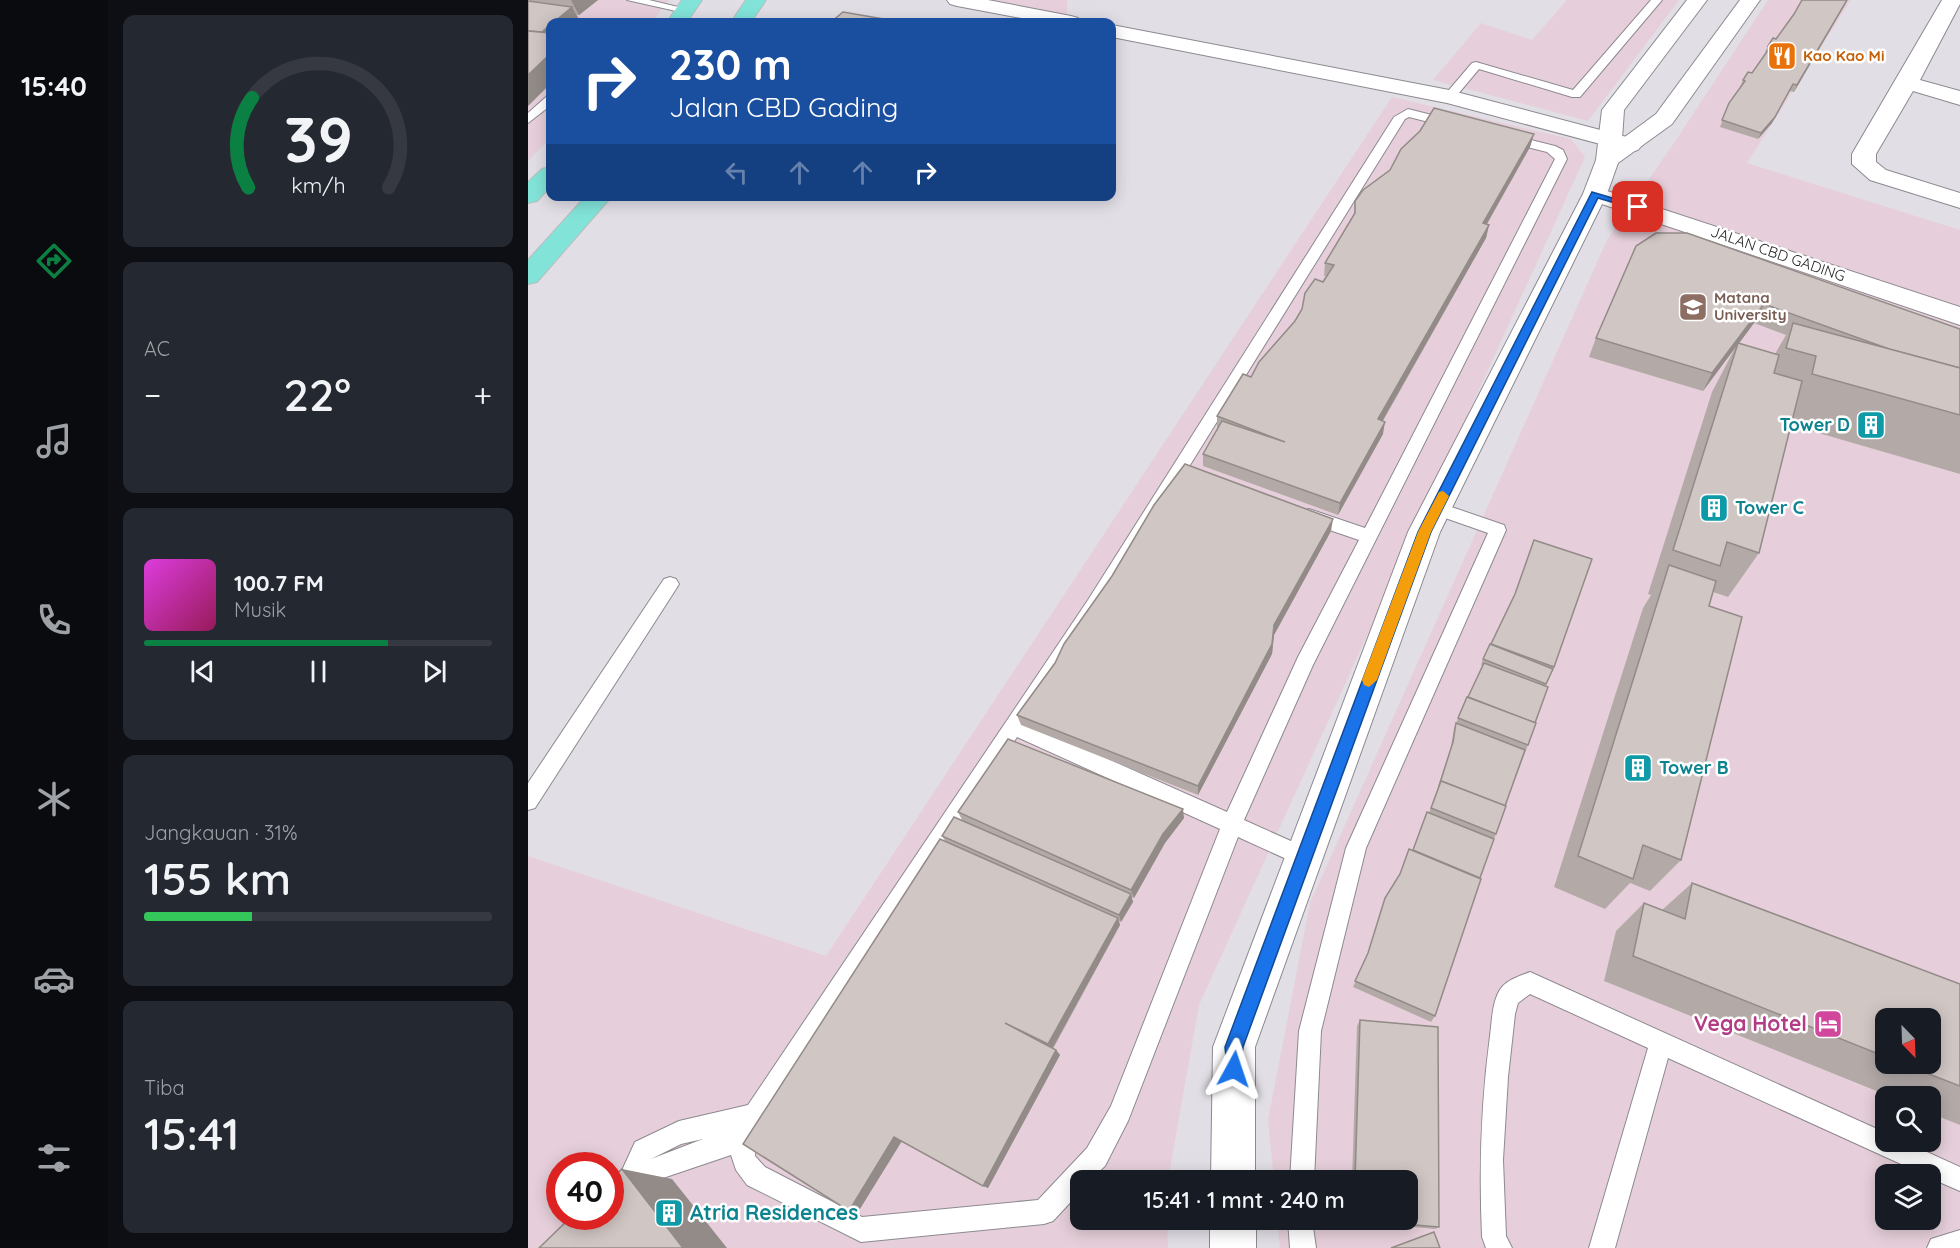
<!DOCTYPE html>
<html lang="id">
<meta charset="utf-8">
<style>
:root{--surface:#171b24;--page:#242831;--text:#f1f3f6;--muted:#9ea1a6;--line:#363941;--accent:#0b8043}
body{margin:0;font-family:Quicksand,sans-serif;background:var(--page);color:var(--text);height:100vh;display:flex;flex-direction:column;font-size:22px;white-space:nowrap}
*{box-sizing:border-box;margin:0}
p{font-size:20px;color:var(--muted)}
.icon{flex:none;width:33px;height:33px;fill:none;stroke:currentColor;stroke-width:2;stroke-linecap:round;stroke-linejoin:round}
.map{position:relative;flex:1;overflow:hidden}
.details{display:flex;flex-direction:column;gap:15px;padding:15px;background:#0d0f14;width:420px}
.details>*{flex:none}
.banner{position:absolute;left:18px;top:18px;width:570px;height:183px;border-radius:12px;box-shadow:0 3px 15px #0003;background:#1a4fa0;color:#fff;overflow:hidden}
.needle{width:39px;rotate:157deg}
.tools{position:absolute;left:1347px;top:1008px;display:grid;gap:12px}
.tools a{display:grid;place-items:center;width:66px;height:66px;border-radius:12px;background:var(--surface);box-shadow:0 3px 15px #0003;font-size:30px}
.speed{position:absolute;left:18px;top:1152px;display:flex;gap:12px;font-size:30px;font-weight:700;text-align:center}
.speed>*{display:grid;place-content:center;width:78px;height:78px;border-radius:50%;background:var(--surface);box-shadow:0 3px 15px #0003;line-height:1}
.speed .limit{border:9px solid #d22;background:#fff;color:#111}
.pin{position:absolute;display:grid;place-items:center;width:51px;height:51px;color:#fff;margin:-26px;border-radius:12px;box-shadow:0 3px 9px #0006}
.me{position:absolute;width:66px;margin:-33px;rotate:5deg;stroke-linejoin:round;filter:drop-shadow(0 0 4px #0008)}
.turn{display:flex;align-items:center;gap:21px;height:126px;padding:0 24px;font-size:27px}
.turn .icon{width:78px;height:78px;stroke-width:2.5}
.turn b{display:block;font-size:42px;line-height:51px}
.lanes{display:flex;align-items:center;height:57px;padding:0 24px;background:#0003;justify-content:center;gap:30px;direction:ltr}
.lanes .off{opacity:.35}
.big{font-size:45px;font-weight:600;line-height:1.1}
.details .card{flex:1;display:flex;flex-direction:column;justify-content:center;gap:9px;min-width:0;padding:0 21px;border-radius:12px;background:var(--page)}
.details .dial{align-items:center;gap:0}
.dial svg{height:156px;overflow:visible;fill:none;stroke:var(--line);stroke-width:7;stroke-linecap:round;text-anchor:middle}
.dial text{fill:var(--text);stroke:none}
.song{display:flex;align-items:center;gap:18px}
.cover{width:72px;height:72px;border-radius:9px;background:linear-gradient(135deg,hsl(300 70% 55%),hsl(330 70% 35%))}
.played{height:6px;border-radius:3px;background:linear-gradient(90deg,var(--accent) 70%,var(--line) 70%)}
.keys{display:flex;justify-content:space-around;direction:ltr}
.heat{display:flex;justify-content:space-between;align-items:center;font-size:33px;direction:ltr}
.charge{height:9px;border-radius:4px;background:linear-gradient(90deg,#34c759 31%,var(--line) 0)}
.trip{position:absolute;left:542px;top:1170px;width:348px;height:60px;border-radius:12px;background:var(--surface);box-shadow:0 3px 15px #0003;font-weight:600;line-height:60px;text-align:center}
main{display:flex;flex:1;min-height:0}
.menu{display:flex;flex-direction:column;width:108px;justify-content:space-around;align-items:center;background:#090b0e;color:var(--muted)}
.menu .icon{width:42px;height:42px}
.menu .selected{color:var(--accent)}
.menu b{font-size:27px;color:var(--text)}
.map>svg:first-child{display:block}
.commercial{fill:#e6cfda;fill-rule:evenodd}
.lines{fill:none;stroke-linecap:round;stroke-linejoin:round}
.lane-casing{stroke:#8d8990;stroke-width:2}
.street-casing{stroke:#8d8990;stroke-width:2}
.secondary-casing{stroke:#8d8990;stroke-width:2}
.primary-casing{stroke:#bcbcbd;stroke-width:2}
.lane{fill:#fff;fill-rule:evenodd}
.street{fill:#fff;fill-rule:evenodd}
.secondary{fill:#fff;fill-rule:evenodd}
.primary{fill:#82e4d9;fill-rule:evenodd}
.wall{fill:#b3aaa8;fill-rule:evenodd}
.shaded-wall{fill:#928b88}
.building{fill:#d0c6c3;stroke:#928b88;stroke-width:1.5}
.route{fill:#1a73e8;stroke:#114b97;stroke-width:1.5}
.slow{fill:#f59e0b}
.labels{text-anchor:middle;stroke-width:5;stroke-linejoin:round;paint-order:stroke}
.far-food-label{font-size:15px;font-weight:bold;fill:#c56008;stroke:#fff;text-anchor:start}
.far-street-label{font-size:15px;fill:#211f22;stroke:#fff}
.far-education-label{font-size:15px;font-weight:bold;fill:#785e54;stroke:#fff;text-anchor:start}
.culture-label{font-size:18px;font-weight:bold;fill:#0d838f;stroke:#fff;text-anchor:start}
.near-hotel-label{font-size:21px;font-weight:bold;fill:#b23c85;stroke:#fff;text-anchor:end}
.near-culture-label{font-size:21px;font-weight:bold;fill:#0d838f;stroke:#fff;text-anchor:start}
</style>
<main>
<nav class="menu">
<b>15:40</b>
<svg class="icon selected" aria-label="directions" viewBox="0 0 24 24"><path d="M12 3l9 9-9 9-9-9zM9 14v-3h6M13 9l2 2-2 2"/></svg>
<svg class="icon" aria-label="music" viewBox="0 0 24 24"><path d="M9 18V5l10-2v13"/><circle cx="6" cy="18" r="3"/><circle cx="16" cy="16" r="3"/></svg>
<svg class="icon" aria-label="phone" viewBox="0 0 24 24"><path d="M5 4h4l2 5-3 2q2 4 5 5l2-3 5 2v4C11 20 4 13 5 4z"/></svg>
<svg class="icon" aria-label="climate" viewBox="0 0 24 24"><path d="M12 3v18M4 7l16 10M4 17L20 7"/></svg>
<svg class="icon" aria-label="car" viewBox="0 0 24 24"><path d="M5 17H2v-5l4-1 3-4h7l3 4 3 1v5h-3M9 17h6M6 11h13"/><circle cx="7" cy="17" r="2"/><circle cx="17" cy="17" r="2"/></svg>
<svg class="icon" aria-label="filters" viewBox="0 0 24 24"><path d="M4 7h16M4 17h16"/><circle cx="9" cy="7" r="2"/><circle cx="15" cy="17" r="2"/></svg>
</nav>
<section class="details">
<div class="card dial"><svg viewBox="0 0 100 80">
<path d="M14 69A42 42 0 1 1 86 69"/>
<path d="M14 69A42 42 0 0 1 16 23" stroke="#0b8043"/>
<text x="50" y="56" font-size="32" font-weight="700">39</text>
<text x="50" y="72" font-size="11">km/h</text>
</svg></div>
<div class="card"><p>AC</p>
<div class="heat"><a>−</a><b class="big">22°</b><a>+</a></div>
</div>
<div class="card">
<div class="song"><i class="cover"></i><div><b>100.7 FM</b><p>Musik</p></div></div>
<div class="played"></div>
<div class="keys"><svg class="icon" aria-label="previous" viewBox="0 0 24 24"><path d="M18 5L8 12l10 7zM5 5v14"/></svg><svg class="icon" aria-label="pause" viewBox="0 0 24 24"><path d="M8 5v14M16 5v14"/></svg><svg class="icon" aria-label="next" viewBox="0 0 24 24"><path d="M6 5l10 7-10 7zM19 5v14"/></svg></div>
</div>
<div class="card"><p>Jangkauan · 31%</p><b class="big">155 km</b><div class="charge"></div></div>
<div class="card"><p>Tiba</p><b class="big">15:41</b></div>
</section>
<div class="map">
<svg width="1432" height="1248" viewBox="0 0 1432 1248">
<rect width="100%" height="100%" fill="#e2dee6"/>
<g class="commercial">
<path d="M0,0H141L124,22H22V138L0,161Z"/>
<path d="M457,0H539V17Z"/>
<path d="M1039,0H1151L1060,121L905,80L953,23L1004,40Z"/>
<path d="M1240,0H1323L1219,163L1432,230V1248H752L749,1220H879V1180H746L740,1120L782,903L1079,240L1146,143ZM1358,1018H1402V1064H1358ZM1358,1096H1402V1142H1358ZM1358,1174H1402V1220H1358Z"/>
<path d="M864,97L1043,139L1057,157L671,1005L640,1180H552V1220H639L640,1248H0V856L298,956ZM32,1166H82V1216H32Z"/>
</g>
<g class="lines">
<g class="lane-casing">
<g id="lane">
<path d="M99,0H121L163,10L157,13Z"/>
<path d="M1123,0H1134L1052,97H1044L951,69L925,100L915,97L944,63L948,62L1045,90Z"/>
<path d="M18,97H22V106L0,123V113Z"/>
<path d="M880,109L1027,146L1035,150L1039,159L785,665L716,820L783,850L786,857L783,864L776,867L710,837L600,1121L577,1166L562,1180H552V1192L525,1221L516,1224L333,1242L219,1185L208,1170L203,1155L135,1178L82,1214V1185L90,1179L107,1142L151,1121L220,1105L560,600L866,117ZM881,117L1019,152L1027,159L837,528L781,509L775,511L773,516L775,521L831,540L770,657L699,812L499,723L572,610L877,119ZM489,737L692,829L583,1106L559,1148L510,1200L334,1217L237,1167L227,1156L228,1139ZM175,1139L123,1159L153,1144Z"/>
<path d="M909,502L976,525L978,530L838,848L793,1031L786,1180H762L771,1031L818,848L960,533L903,513L901,508L903,503Z"/>
<path d="M142,577L148,579L151,584L148,589L7,808L0,810V783L136,579Z"/>
<path d="M1002,972L1358,1133V1142H1377L1432,1167V1191L1402,1178V1174H1395L1140,1058L1087,1248H1061L1120,1048L1002,994L990,1003L987,1014L980,1077L975,1160L978,1236L984,1248H958L954,1237C951,1169 953,1103 962,1036C964,1021 964,999 974,987C981,979 992,976 1002,972Z"/>
<path d="M760,1220H784L788,1248H762Z"/>
<path d="M1432,1230V1248H1399L1403,1239Z"/>
</g>
</g>
<g class="street-casing">
<g id="street">
<path d="M419,0H460L543,16L550,18L553,22H514L429,6L422,4Z"/>
<path d="M1414,0H1432V4L1392,80L1432,91V105L1385,91L1348,154V162L1358,170L1432,193V208L1342,180L1324,164V154Z"/>
<path d="M584,25L921,90L1110,140L1114,145L1110,150L1102,152L919,103L584,37Z"/>
<path d="M1067,187L1432,307V325L1059,199L1055,194L1059,189Z"/>
</g>
</g>
<g class="secondary-casing">
<g id="secondary">
<path d="M1159,0H1179L1096,110L1094,139L1128,114L1212,0H1232L1144,124L1090,163L1079,194L912,532L727,1047V1180H683L685,1047L880,532L1055,194L1068,160L1074,110Z"/>
<rect x="682" y="1220" width="46" height="28"/>
</g>
</g>
<g class="primary-casing">
<g id="primary">
<path d="M154,0H174L159,22H139Z"/>
<path d="M218,0H238L223,22H203Z"/>
<path d="M22,167V187L9,201L0,203V182L14,169Z"/>
<path d="M58,196H84L9,282L0,284V260Z"/>
</g>
</g>
<use href="#lane" class="lane"/>
<use href="#street" class="street"/>
<use href="#secondary" class="secondary"/>
<use href="#primary" class="primary"/>
</g>
<g class="wall">
<path d="M0,0H70L51,15H49L51,20L22,22V84L0,106Z"/>
<path d="M1319,0L1266,92L1262,91L1244,123L1230,139L1192,127L1201,103L1213,87H1212L1215,80L1224,73L1238,52H1237L1240,46L1248,39Z"/>
<path d="M1006,134L1002,147L959,224L961,225L958,238L855,421V434L810,515L675,466V454L689,429V416L723,377L767,321L798,276H796L797,263L826,215L827,201Z"/>
<path d="M1108,246L1432,329V474L1263,425L1231,553L1200,597L1185,592L1181,606L1153,860L1122,891L1102,883L1077,909L1026,887L1115,608L1123,595L1120,594L1184,392L1207,348L1175,391L1061,357L1068,338ZM1226,323L1258,335L1247,354L1211,343Z"/>
<path d="M803,531L746,635L744,654L670,795L493,725L489,715Z"/>
<path d="M986,595L1026,667L1017,686L1000,745L977,806L968,834L966,839L952,878L907,1016L903,1022L825,987L839,956L872,874L885,850L901,813L909,790L923,747L926,728L939,697H940L955,666L953,665L955,659Z"/>
<path d="M430,812L656,818L637,843L606,898L603,897L605,902L593,922L591,921L592,925L525,1049L528,1050L532,1055L460,1188L373,1141L330,1212L418,842L414,836L434,820Z"/>
<path d="M1164,883L1432,984V1125L1402,1113V1096H1361L1076,981L1088,931L1116,903L1134,910ZM1358,1018L1402,1064H1358Z"/>
<path d="M832,1020L911,1227L907,1229L823,1221V1220H879V1180H824L829,1026Z"/>
</g>
<g class="shaded-wall">
<path d="M43,0H70L51,15Z"/>
<path d="M1319,0L1318,3L1266,92L1269,85Z"/>
<path d="M44,7L51,20L48,22H26Z"/>
<path d="M22,25V44L14,33Z"/>
<path d="M22,54V84L0,106V75Z"/>
<path d="M1265,84L1244,123L1230,139L1233,133Z"/>
<path d="M1006,134L1002,147L952,236L955,223Z"/>
<path d="M961,225L958,238L848,432L850,419Z"/>
<path d="M1236,304L1226,323L1209,346L1210,343L1207,348L1175,391L1184,373Z"/>
<path d="M857,422L855,434L810,515L812,503Z"/>
<path d="M805,519L803,531L746,635L744,654L670,795V786L746,625Z"/>
<path d="M655,809L656,818L637,843L606,898L603,890L635,834Z"/>
<path d="M603,894L605,902L593,922L591,915Z"/>
<path d="M590,918L592,925L524,1049L520,1044Z"/>
<path d="M528,1050L532,1055L460,1188L455,1186Z"/>
<path d="M366,1137L374,1141L330,1212L321,1211Z"/>
<path d="M94,1169L144,1179L199,1248H155Z"/>
</g>
<g class="building">
<path d="M1274,0H1319L1269,85L1265,84L1247,117L1233,133L1194,120L1201,103L1217,81L1215,80L1220,72L1224,73L1243,46H1240L1245,38L1248,39L1266,14Z"/>
<path d="M0,1L44,7L26,22H22V25L14,32L1,31L0,30Z"/>
<path d="M315,12L373,22H303Z"/>
<path d="M0,31L22,33V54L0,75Z"/>
<path d="M906,108L1006,134L955,223L961,225L850,419L857,422L812,503L675,454L694,421L757,442L689,416L715,374L723,377L731,362L767,321L774,309L777,293L787,279L795,282L806,265L797,263L827,213V201L835,190L862,170L873,149L892,131Z"/>
<path d="M1128,233H1159L1432,329V368L1361,349L1236,304L1184,373L1068,338L1108,246Z"/>
<path d="M1265,323L1432,368V415L1284,374L1288,356L1258,348Z"/>
<path d="M1210,343L1251,355L1246,373L1274,381L1231,553L1199,542L1192,566L1145,550Z"/>
<path d="M657,464L805,519L746,625L744,644L670,786L489,715L527,663L536,644L584,576L626,505Z"/>
<path d="M1006,540L1064,559L1026,667L963,644L987,594Z"/>
<path d="M1141,565L1188,581L1181,606L1214,617L1153,860L1115,845L1105,879L1050,856Z"/>
<path d="M962,644L1025,669L1018,684L955,659Z"/>
<path d="M956,663L1020,687L1007,723L940,697Z"/>
<path d="M939,697L1008,723L1000,745L930,718Z"/>
<path d="M928,723L997,750L977,806L913,781L911,786L925,742Z"/>
<path d="M480,739L655,809L635,834L603,890L430,812Z"/>
<path d="M913,781L978,806L968,834L903,808Z"/>
<path d="M899,812L966,839L952,878L885,850Z"/>
<path d="M426,817L603,894L591,915L414,836Z"/>
<path d="M412,839L590,918L520,1044L477,1023L528,1050L455,1186L366,1137L321,1211L215,1144Z"/>
<path d="M881,849L953,879L907,1016L827,981L840,953L857,898L872,874Z"/>
<path d="M1164,883L1432,984V1086L1375,1064H1402V1018H1358V1057L1105,956L1116,903L1157,919Z"/>
<path d="M832,1020L910,1027L911,1227L828,1220H879V1180H827Z"/>
<path d="M94,1169L155,1248H11L44,1216H82V1179Z"/>
<path d="M906,1232L912,1248H863Z"/>
</g>
<path class="route" d="M1064,192L1115,207L1110,210L1070,198L903,532L715,1047L712,1076L706,1078L700,1076L697,1047L890,532Z"/>
<path class="slow" d="M915,491L921,496L903,532L849,680L841,687L836,685L834,680L890,532L911,492Z"/>
<defs>
<g id="restaurant-square" transform="scale(1.5)"><rect x="-9" y="-9" width="18" height="18" rx="4" fill="#e8710a" stroke="#fff"/><path d="M-5-6h1v4h1v-4h1v4h1v-4h1v5L-1.5 .5V6h-2V.5L-5-1ZM5-6V6H3V1.5H1.5Q1.5-4 5-6Z" fill="#fff"/></g>
<g id="university-square" transform="scale(1.5)"><rect x="-9" y="-9" width="18" height="18" rx="4" fill="#8d6e63" stroke="#fff"/><path d="M0-5L7-2L0 1L-7-2ZM-4 1L0 2.5L4 1V4Q0 6-4 4Z" fill="#fff"/></g>
<g id="building-square" transform="scale(1.5)"><rect x="-9" y="-9" width="18" height="18" rx="4" fill="#0f9aa8" stroke="#fff"/><path d="M-4-6H4V6H1V3H-1V6H-4ZM-2.5-4.3h1.7v1.8h-1.7ZM.8-4.3h1.7v1.8H.8ZM-2.5-1h1.7V.8h-1.7ZM.8-1h1.7V.8H.8Z" fill="#fff"/></g>
<g id="hotel-square" transform="scale(1.5)"><rect x="-9" y="-9" width="18" height="18" rx="4" fill="#d1479c" stroke="#fff"/><path d="M-6-4.5h1.5V1H6V5H4.5V3h-9V5H-6ZM-4 0a1.8 1.8 0 1 1 3.6 0ZM.5 0V-2.5h3Q6-2.5 6 0Z" fill="#fff"/></g>
</defs>
<g fill-rule="evenodd">
<use href="#restaurant-square" x="1254" y="56"/>
<use href="#university-square" x="1165" y="307"/>
<use href="#building-square" x="1343" y="425"/>
<use href="#building-square" x="1186" y="508"/>
<use href="#building-square" x="1110" y="768"/>
<use href="#hotel-square" x="1300" y="1024"/>
<use href="#building-square" x="141" y="1213"/>
</g>
<g class="labels">
<g class="far-food-label">
<text x="1275" y="61">Kao Kao Mi</text>
</g>
<g class="far-street-label">
<text transform="translate(1250 254) rotate(19)" y="5">JALAN CBD GADING</text>
</g>
<g class="far-education-label">
<text x="1186" y="303">Matana<tspan x="1186" dy="17">University</tspan></text>
</g>
<g class="culture-label">
<text x="1322" y="431" text-anchor="end">Tower D</text>
<text x="1207" y="514">Tower C</text>
<text x="1131" y="774">Tower B</text>
</g>
<g class="near-hotel-label">
<text x="1279" y="1031">Vega Hotel</text>
</g>
<g class="near-culture-label">
<text x="162" y="1220">Atria Residences</text>
</g>
</g>
</svg>
<div class="tools">
<a><svg class="needle" viewBox="-14 -14 28 28"><path d="M0-13l5 13h-10z" fill="#e53935"/><path d="M0 13l5-13h-10z" fill="#9ea1a6"/></svg></a>
<a><svg class="icon" aria-label="search" viewBox="0 0 24 24"><circle cx="10" cy="10" r="6"/><path d="M15 15l6 6"/></svg></a>
<a><svg class="icon" aria-label="layers" viewBox="0 0 24 24"><path d="M12 4l9 5-9 5-9-5zM3 14l9 5 9-5"/></svg></a>
</div>
<div class="speed"><div class="limit">40</div></div>
<div class="pin" style="left:1110px;top:207px;background:#d93025"><svg class="icon" aria-label="arrive" viewBox="0 0 24 24"><path d="M6 21V4h12l-3 4 3 4H6"/></svg></div>
<svg class="me" style="left:706px;top:1069px" viewBox="-20 -20 40 40"><path d="M0-17L14 15 0 8-14 15z" fill="#1a73e8" stroke="#fff" stroke-width="4"/></svg>
<div class="trip">15:41 · 1 mnt · 240 m</div>
<div class="banner">
<div class="turn"><svg class="icon" aria-label="right" viewBox="0 0 24 24"><path d="M7 20v-9h11M14 6l5 5-5 5"/></svg><div><b>230 m</b>Jalan CBD Gading</div></div>
<div class="lanes"><svg class="icon off" aria-label="left" viewBox="0 0 24 24"><path d="M17 20v-9H6M10 6l-5 5 5 5"/></svg><svg class="icon off" aria-label="ahead" viewBox="0 0 24 24"><path d="M12 20V5M6 11l6-6 6 6"/></svg><svg class="icon off" aria-label="ahead" viewBox="0 0 24 24"><path d="M12 20V5M6 11l6-6 6 6"/></svg><svg class="icon" aria-label="right" viewBox="0 0 24 24"><path d="M7 20v-9h11M14 6l5 5-5 5"/></svg></div>
</div>
</div>
</main>
